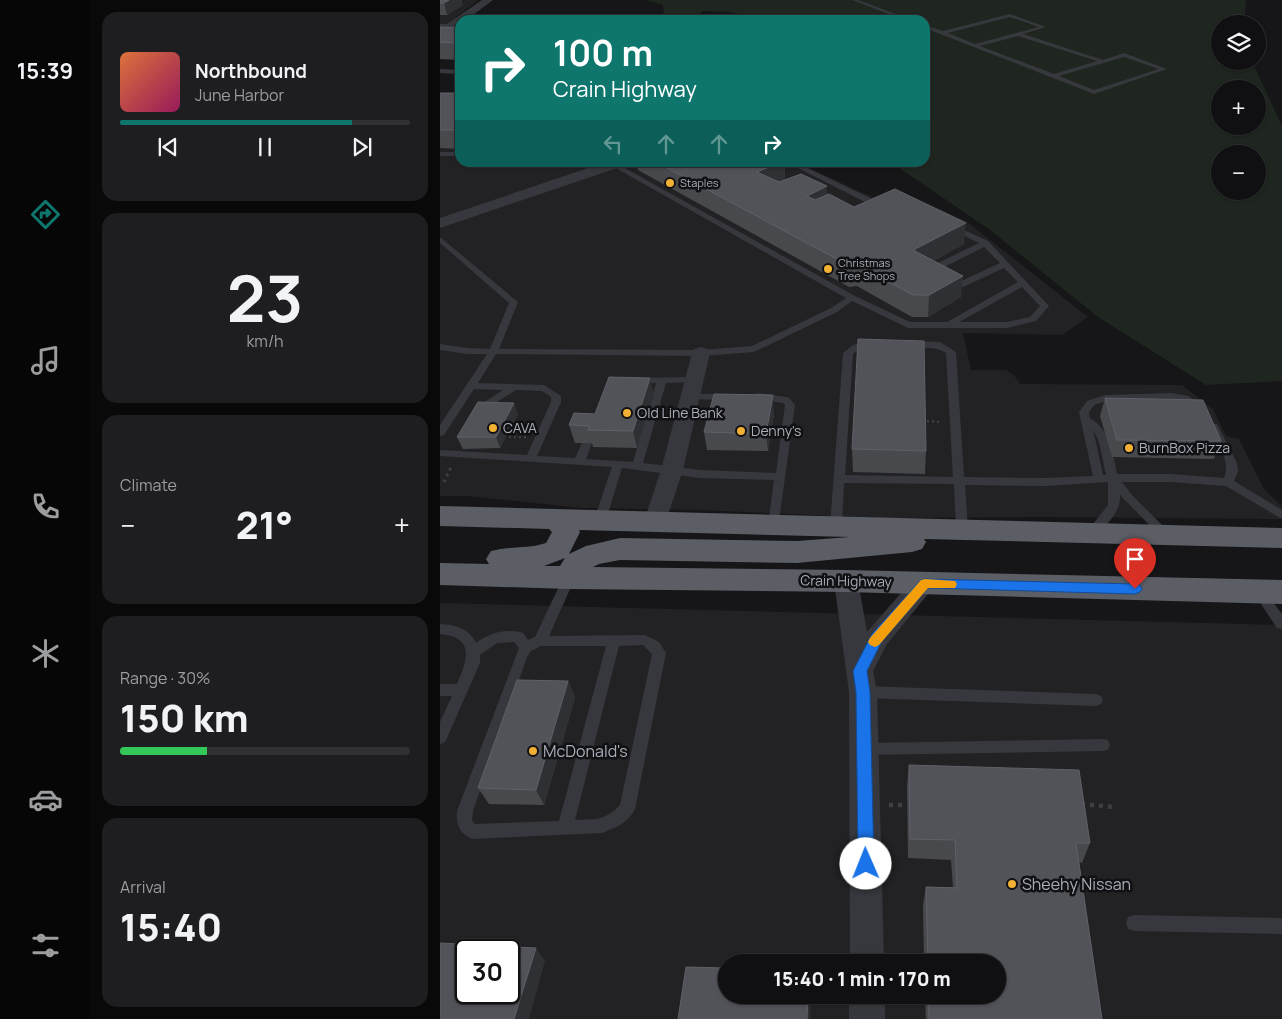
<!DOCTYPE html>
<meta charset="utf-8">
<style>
:root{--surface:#101012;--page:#1e1e20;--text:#f1f3f6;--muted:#9c9d9f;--line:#303032;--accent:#0f766e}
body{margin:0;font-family:Manrope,sans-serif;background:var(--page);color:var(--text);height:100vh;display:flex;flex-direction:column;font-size:19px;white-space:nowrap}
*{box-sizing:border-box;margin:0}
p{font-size:16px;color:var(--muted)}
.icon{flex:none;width:28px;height:28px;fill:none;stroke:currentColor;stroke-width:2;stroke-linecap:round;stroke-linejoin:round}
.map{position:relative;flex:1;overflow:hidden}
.drawer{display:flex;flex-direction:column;gap:12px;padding:12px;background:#09090a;width:350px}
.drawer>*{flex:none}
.guide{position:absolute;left:15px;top:15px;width:475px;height:152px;border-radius:15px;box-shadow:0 1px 4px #0004,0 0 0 1px var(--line);background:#0f766e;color:#fff;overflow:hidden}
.buttons{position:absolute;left:771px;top:15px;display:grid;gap:10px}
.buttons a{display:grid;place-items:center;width:55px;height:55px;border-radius:50%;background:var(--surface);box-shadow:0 1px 4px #0004,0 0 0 1px var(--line);font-size:25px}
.speed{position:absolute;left:15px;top:939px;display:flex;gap:10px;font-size:25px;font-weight:700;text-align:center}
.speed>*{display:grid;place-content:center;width:65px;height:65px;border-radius:50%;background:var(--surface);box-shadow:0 1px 4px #0004,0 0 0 1px var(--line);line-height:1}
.speed .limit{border:2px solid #111;border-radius:8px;background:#fff;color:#111}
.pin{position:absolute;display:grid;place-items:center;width:42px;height:42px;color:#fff;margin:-51px -21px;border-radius:50% 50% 50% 0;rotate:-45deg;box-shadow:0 0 5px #0007}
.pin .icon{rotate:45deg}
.me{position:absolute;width:55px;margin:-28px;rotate:359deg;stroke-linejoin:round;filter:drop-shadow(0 0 4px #0008)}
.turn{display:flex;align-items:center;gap:18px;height:105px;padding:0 15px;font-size:22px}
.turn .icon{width:65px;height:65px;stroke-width:2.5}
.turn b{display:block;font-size:35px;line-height:42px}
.lanes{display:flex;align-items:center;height:48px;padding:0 15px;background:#0003;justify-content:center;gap:25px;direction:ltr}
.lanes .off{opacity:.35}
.big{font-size:38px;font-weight:800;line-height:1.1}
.drawer .card{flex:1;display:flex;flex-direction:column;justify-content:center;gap:8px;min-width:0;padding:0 18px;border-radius:15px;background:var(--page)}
.drawer .dial{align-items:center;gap:0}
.dial b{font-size:65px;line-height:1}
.song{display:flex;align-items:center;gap:15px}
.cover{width:60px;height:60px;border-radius:8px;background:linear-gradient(135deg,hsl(20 70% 55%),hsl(330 70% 35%))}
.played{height:5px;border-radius:2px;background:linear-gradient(90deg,var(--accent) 80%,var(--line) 80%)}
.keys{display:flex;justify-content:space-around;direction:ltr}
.heat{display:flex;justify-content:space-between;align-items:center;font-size:28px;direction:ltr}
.charge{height:8px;border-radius:4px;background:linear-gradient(90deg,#34c759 30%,var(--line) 0)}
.trip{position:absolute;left:278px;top:954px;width:288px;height:50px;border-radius:25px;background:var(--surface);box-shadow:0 1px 4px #0004,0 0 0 1px var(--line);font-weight:800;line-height:50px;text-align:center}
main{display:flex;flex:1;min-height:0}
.tabs{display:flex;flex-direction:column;width:90px;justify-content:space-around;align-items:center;background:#060607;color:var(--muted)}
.tabs .icon{width:35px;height:35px}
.tabs .current{color:var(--accent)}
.tabs b{font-size:22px;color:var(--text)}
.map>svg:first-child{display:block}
.built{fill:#222225;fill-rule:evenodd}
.green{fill:#1e261f;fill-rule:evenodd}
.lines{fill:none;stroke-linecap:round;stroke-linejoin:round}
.path-far2{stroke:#3d3f44;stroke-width:2.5;stroke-dasharray:2 3;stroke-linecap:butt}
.path-far1{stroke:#3d3f44;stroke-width:3;stroke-dasharray:2.5 4;stroke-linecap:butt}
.path{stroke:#3d3f44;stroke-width:4.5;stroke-dasharray:4 5;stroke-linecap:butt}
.service{fill:#37383d;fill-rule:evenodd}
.minor{fill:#37383d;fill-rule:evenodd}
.trunk{fill:#5b5e65;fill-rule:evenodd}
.wall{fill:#47494d}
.shaded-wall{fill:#2f3033}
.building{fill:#525359;stroke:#5f6168;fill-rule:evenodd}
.route{fill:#1a73e8;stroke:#114b97}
.slow{fill:#f59e0b}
.poi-dot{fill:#f2b134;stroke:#111113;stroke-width:2}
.labels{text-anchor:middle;stroke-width:5;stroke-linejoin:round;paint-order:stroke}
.far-poi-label{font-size:11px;fill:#a8adb8;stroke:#111113;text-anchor:start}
.poi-label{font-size:14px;fill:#a8adb8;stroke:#111113;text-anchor:start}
.street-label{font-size:14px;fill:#a8adb8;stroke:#111113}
.near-poi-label{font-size:16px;fill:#a8adb8;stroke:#111113;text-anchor:start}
</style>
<main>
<nav class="tabs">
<b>15:39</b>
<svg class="icon current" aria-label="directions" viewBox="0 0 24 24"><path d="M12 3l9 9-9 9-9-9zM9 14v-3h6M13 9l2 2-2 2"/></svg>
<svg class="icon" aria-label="music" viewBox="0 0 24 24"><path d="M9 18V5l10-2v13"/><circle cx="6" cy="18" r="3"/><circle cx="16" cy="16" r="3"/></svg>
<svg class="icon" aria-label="phone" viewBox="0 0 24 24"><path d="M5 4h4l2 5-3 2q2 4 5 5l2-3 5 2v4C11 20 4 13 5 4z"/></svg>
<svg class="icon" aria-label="climate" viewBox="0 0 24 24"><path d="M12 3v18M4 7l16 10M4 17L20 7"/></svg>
<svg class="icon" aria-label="car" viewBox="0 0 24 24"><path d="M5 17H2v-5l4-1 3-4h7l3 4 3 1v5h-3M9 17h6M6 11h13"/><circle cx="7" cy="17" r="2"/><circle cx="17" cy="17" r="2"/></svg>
<svg class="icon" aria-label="filters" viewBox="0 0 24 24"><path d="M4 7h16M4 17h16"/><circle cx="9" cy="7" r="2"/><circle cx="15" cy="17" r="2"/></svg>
</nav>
<section class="drawer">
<div class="card">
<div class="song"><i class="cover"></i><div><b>Northbound</b><p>June Harbor</p></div></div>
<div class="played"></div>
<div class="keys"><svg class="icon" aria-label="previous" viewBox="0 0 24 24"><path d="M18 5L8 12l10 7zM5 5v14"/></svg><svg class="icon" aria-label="pause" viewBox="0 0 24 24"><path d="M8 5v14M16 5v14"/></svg><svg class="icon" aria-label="next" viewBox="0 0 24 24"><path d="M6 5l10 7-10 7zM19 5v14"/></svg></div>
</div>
<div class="card dial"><b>23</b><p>km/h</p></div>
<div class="card"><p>Climate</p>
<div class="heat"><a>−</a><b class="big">21°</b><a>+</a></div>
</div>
<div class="card"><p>Range · 30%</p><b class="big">150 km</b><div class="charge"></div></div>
<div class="card"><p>Arrival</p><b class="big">15:40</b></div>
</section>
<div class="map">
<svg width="842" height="1019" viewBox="0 0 842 1019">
<rect width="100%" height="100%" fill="#161618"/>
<g class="built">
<path d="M0,0H38L0,30Z"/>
<path d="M0,105H20V162L358,163L421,192L434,197L453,189L526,221L648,317L622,335L523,333L531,370H566L574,375L580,384L742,385L773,409L786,436L799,439L824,489L842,506V519L598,517L443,518L258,510L142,508L27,496H0Z"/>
<path d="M0,603L842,625V1019H0ZM26,950H69V992H26ZM286,962H556V995H286Z"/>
</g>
<path class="green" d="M206,0H806L804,24H780V61H812L842,126V381L766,385L658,317L550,230L452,163L485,162V20H311L292,12L263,11L253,19L224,16L223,5ZM780,89H818V126H780ZM780,154H818V191H780Z"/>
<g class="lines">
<g class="path-far2">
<path d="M487,421L501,422"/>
<path d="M69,437H86"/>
</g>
<path class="path-far1" d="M4,482L12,465"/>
<g class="path">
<path d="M641,804L674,807"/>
<path d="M449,805H463"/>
</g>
<g class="service">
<path d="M412,0H418L472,20H465Z"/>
<path d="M570,14L606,27L583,34L663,60L684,53L727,69L654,94L485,28V25L503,31ZM570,17L599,27L535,44L508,33ZM578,36L657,61L614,74L540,46ZM684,57L719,69L654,90L619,76Z"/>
<path d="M0,69L20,70V74L0,73Z"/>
<rect x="0" y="152" width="20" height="4"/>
<path d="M165,162H174L415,296L470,322H507L578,282L564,268L523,287H517V283L560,263L544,247L502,268H496V264L539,243L508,228L507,226L511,224L548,241L609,306L596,321L567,328H468L412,301L397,312L314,352L261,356L56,354L38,383L104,385L121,396V402L97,456L135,458L142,443L147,440L152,443L146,459L193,462L216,383L193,382V378L254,377L257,378V382L226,383L203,463L260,470L336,473L345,405L343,403L318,399L313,396L318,393L346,397L349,398L355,405L338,528L334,529L328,525L334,480L260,478L182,468L166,520L164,523H156L154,520L172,467L0,456V450L87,455L111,402V397L102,391L76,390L38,414L34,413L33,411L34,409L63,390L34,389L4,435L0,436V425L47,354H27L0,350V344L27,348L50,349L69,303L0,243V237L78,302L59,349L261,350L312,346L391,308L406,298ZM582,287L600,306L590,317L567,322H519Z"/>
<path d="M346,162H355L434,200L447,203L443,205L429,204Z"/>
<path d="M431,340L436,343L434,345L419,349L413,354L405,475L513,477L506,353C492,344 475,351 465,344L470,341L500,342L516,352L524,477L606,478L653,476L639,412L647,401L665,395L732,393L748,396L765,407L760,410L742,401L732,399L666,401L654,405L649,412L650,418C670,430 673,453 677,474H730L784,478C792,461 776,441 768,426L769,424H777L797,463L798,471L794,481L842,510V519L786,486L730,482H682L692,495L732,535L730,538H722L680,495C681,513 666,524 656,536H648L646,533L668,505V482L606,486L525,485L528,530L522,534L516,530L514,484L404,483L402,526L396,530L392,529L390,526L403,353L413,345ZM653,429L659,442L666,475H663Z"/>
<path d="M250,394H287L292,397L287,400L247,399L245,397L247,395Z"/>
<path d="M129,573L133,575L135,578L109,636L205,635L219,642L226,653L195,809C188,823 175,828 162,833L32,839C19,834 16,824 17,811L79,648L74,642L57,643L40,655V663L7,738L5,742L0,744V722L12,696H0V684H17C27,661 36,637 0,634V624C15,625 29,628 36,643C49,633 66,628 83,633L88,640L95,637L123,578L125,575ZM203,645L212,654L180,805C165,821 156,819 135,820L179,646ZM101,646H166L119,821L35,824L32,820L33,811L87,657L91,651Z"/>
<path d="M819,587L823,589L842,614V629L837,628L813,592L815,589Z"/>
<path d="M423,686L656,694L661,696L663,700L661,704L656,706L423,698L418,696L416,692L418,688Z"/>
<path d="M663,739L668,740L670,745L668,750L663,751L425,755L420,754L418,749L420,744L425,743Z"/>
<path d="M694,915L842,918V934L694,931L688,929L686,923L688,917Z"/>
</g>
<g class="minor">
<path d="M42,0H53L26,20H20V24L13,29L0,30V24H7Z"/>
<path d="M166,162H177L179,165L177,168L0,228V218Z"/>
<path d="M261,347L268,349L270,353L243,470L226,521L223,527L215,529L207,527L204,521L221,470L252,353L254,349Z"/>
<path d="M406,572L415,574L418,581L427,632L476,576L485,574L494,576L497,583L447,644L433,671L437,692L444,962H410L409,692L394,581L397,574Z"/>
<rect x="409" y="995" width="36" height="24"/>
</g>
<path class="trunk" d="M0,506L842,528V548L484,539L486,542L482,549L472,552L357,563L180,560L159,564L153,567L406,570L842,580V604L406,592L129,589L0,585V563L49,564L46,559L51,551C69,546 88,549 106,543L112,532L109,529L0,526ZM139,530L410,537L357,541L180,538L146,546L129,554L140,532ZM125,558L120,566H104Z"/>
</g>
<g class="wall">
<path d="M0,0L23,5L7,15H0Z"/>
<path d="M0,27L20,28V60L0,59Z"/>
<path d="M0,93H20V149L0,148Z"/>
<path d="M194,162H344L345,179L388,195L414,207L524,244L493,261L521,297L488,317H472L417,286L409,287L198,170L196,164Z"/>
<path d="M214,396L197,448L153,447L152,443H135L129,425L155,414Z"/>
<path d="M665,398L781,441L774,459L672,457L660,416Z"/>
<path d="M334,413L328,451L267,450L264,432Z"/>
<path d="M78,414L60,448L23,449L17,437Z"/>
<path d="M412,449L486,451L485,474L413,472Z"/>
<path d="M128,681L135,698L104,805L49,804L38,788Z"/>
<path d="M469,765L650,843L642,863L639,862L662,1019H486L485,995H556V962H484L483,905L486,887H513L511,860L468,858L467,786Z"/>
</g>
<g class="shaded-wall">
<path d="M9,0H22L23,5L7,15L4,3Z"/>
<path d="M341,162H344L345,181L319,192L317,172Z"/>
<path d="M387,186L388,206L367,196Z"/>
<path d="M526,223L524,244L472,272L473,250Z"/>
<path d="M523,276L521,297L488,317L489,295Z"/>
<path d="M210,378L214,396L197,448L193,431Z"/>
<path d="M333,395L334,413L328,451L326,434Z"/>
<path d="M74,403L78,414L60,448L56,437Z"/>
<path d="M128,681L135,698L104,805L96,790Z"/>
<path d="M96,948L105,961L89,1019H74Z"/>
<path d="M368,995H371L370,1019H367Z"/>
</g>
<g class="building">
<path d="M0,0H9L4,3H0Z"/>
<path d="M0,27L20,28V43L0,42Z"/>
<rect x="0" y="93" width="20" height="37"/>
<path d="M216,162H341L317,172L339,182L361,174L387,186L367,196L375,200L389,194L414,207L455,189L526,223L473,250L523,276L489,295H473L417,265H408Z"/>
<path d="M418,339L484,341L486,451L412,449Z"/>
<path d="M169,377L210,378L193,431L148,430L150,426L129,425L134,413L155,414Z"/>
<path d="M274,394L333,395L326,434L264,432Z"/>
<path d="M665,398L763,400L781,441L677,440Z"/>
<path d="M38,402L74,403L56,437H17Z"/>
<path d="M77,680L128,681L96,790L38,788Z"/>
<path d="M469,765L639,770L650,843H636L662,1019H489L488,995H556V962H488L486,887L517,888L515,840L470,839Z"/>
<path d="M0,943L96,948L74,1019H0ZM26,950H69V992H26Z"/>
<path d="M246,967L286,968V995H368L367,1019H238Z"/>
</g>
<path class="route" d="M485,579L695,584L700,585L702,589L700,592L695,594L488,588L442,641L427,671L430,692L434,864L432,870L426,872L421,870L418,864L416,692L413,671L432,634L481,580Z"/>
<path class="slow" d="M485,579L515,581L517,584L515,588H488L439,645L435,647L430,645L428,642L430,638L481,580Z"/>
<g class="poi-dot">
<circle cx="230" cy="183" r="5"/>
<circle cx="388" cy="269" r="5"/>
<circle cx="187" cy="413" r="5"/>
<circle cx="53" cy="428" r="5"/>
<circle cx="301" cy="431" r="5"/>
<circle cx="689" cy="448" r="5"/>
<circle cx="93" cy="751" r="5"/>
<circle cx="572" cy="884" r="5"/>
</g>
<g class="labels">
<g class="far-poi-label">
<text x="240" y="187">Staples</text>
<text x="398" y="267">Christmas<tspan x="398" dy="13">Tree Shops</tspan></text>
</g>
<g class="poi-label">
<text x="197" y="418">Old Line Bank</text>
<text x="63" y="433">CAVA</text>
<text x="311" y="436">Denny's</text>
<text x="699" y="453">BurnBox Pizza</text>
</g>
<g class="street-label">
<text transform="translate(406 581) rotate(1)" y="5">Crain Highway</text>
</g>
<g class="near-poi-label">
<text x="103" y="757">McDonald's</text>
<text x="582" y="890">Sheehy Nissan</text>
</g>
</g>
</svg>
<div class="buttons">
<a><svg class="icon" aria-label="layers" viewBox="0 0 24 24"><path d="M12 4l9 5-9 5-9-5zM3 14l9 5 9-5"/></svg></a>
<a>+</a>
<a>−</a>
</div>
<div class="speed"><div class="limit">30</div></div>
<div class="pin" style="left:695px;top:589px;background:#d93025"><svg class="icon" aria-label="arrive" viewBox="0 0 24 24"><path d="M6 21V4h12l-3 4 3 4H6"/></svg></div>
<svg class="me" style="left:426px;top:864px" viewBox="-20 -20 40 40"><circle r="19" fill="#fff"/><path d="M0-13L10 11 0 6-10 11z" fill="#1a73e8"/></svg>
<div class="trip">15:40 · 1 min · 170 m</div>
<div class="guide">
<div class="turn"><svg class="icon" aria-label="right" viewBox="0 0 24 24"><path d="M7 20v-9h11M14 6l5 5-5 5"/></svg><div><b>100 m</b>Crain Highway</div></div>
<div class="lanes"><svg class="icon off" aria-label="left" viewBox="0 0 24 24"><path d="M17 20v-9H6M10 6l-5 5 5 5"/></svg><svg class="icon off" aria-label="ahead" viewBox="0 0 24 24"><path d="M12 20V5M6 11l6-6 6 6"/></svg><svg class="icon off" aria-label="ahead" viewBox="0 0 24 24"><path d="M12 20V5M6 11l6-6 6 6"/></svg><svg class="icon" aria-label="right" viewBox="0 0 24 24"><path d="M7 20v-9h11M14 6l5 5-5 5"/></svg></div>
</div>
</div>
</main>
